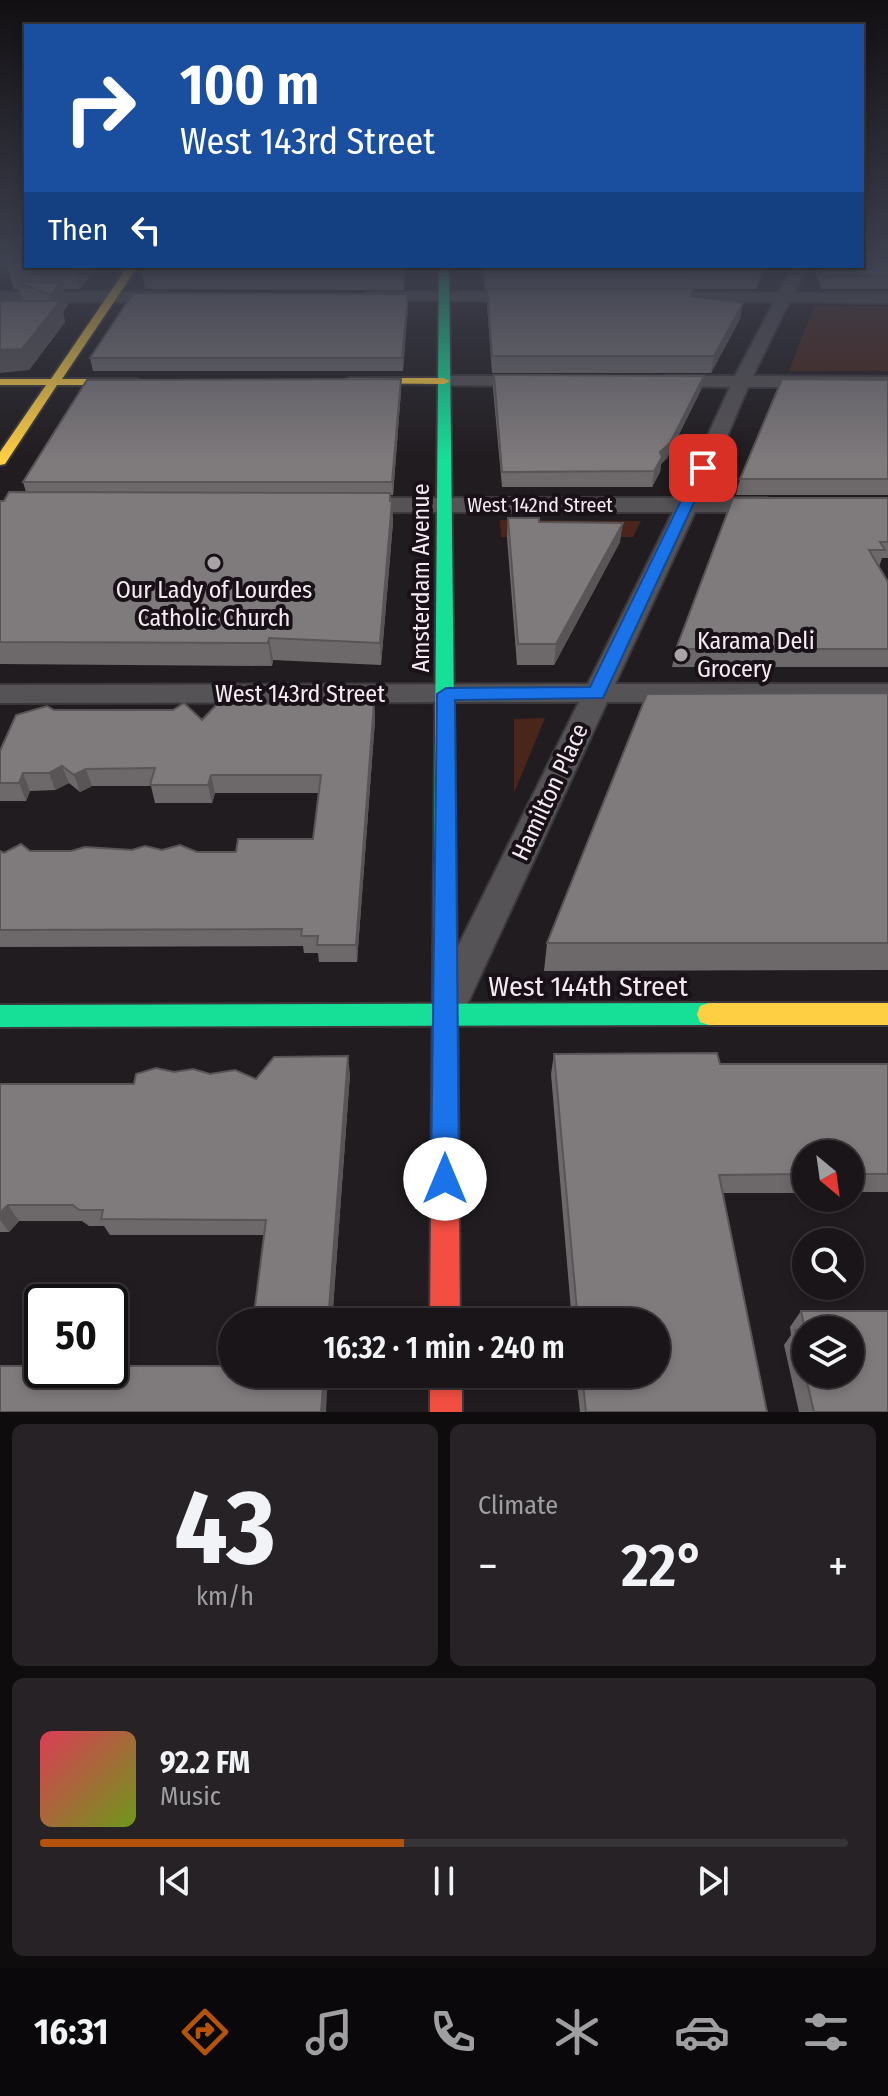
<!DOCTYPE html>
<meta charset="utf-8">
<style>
:root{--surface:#191518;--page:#262225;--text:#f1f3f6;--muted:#9f9fa2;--line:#373437;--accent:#b45309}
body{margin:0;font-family:"Fira Sans Condensed",sans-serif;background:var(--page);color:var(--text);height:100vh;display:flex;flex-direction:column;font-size:30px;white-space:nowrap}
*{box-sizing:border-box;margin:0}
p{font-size:26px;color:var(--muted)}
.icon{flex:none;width:44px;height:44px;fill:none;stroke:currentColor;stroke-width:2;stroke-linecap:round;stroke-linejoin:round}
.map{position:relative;height:1412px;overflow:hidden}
.panel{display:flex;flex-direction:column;gap:12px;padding:12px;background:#0e0c0d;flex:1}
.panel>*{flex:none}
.hud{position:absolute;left:24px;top:24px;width:840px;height:244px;border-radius:0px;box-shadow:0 4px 12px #0003,0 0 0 2px var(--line);background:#1a4fa0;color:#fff;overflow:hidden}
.needle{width:52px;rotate:151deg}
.controls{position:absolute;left:792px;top:1140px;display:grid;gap:16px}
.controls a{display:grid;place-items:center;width:72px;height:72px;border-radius:50%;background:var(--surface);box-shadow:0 4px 12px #0003,0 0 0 2px var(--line);font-size:40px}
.speed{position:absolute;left:24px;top:1284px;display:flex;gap:16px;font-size:40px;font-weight:700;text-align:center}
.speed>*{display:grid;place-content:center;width:104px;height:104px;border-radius:50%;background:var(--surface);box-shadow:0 4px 12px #0003,0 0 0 2px var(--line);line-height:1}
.speed .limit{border:4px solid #111;border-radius:12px;background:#fff;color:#111}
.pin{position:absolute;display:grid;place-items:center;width:68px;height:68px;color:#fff;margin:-34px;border-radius:16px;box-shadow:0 4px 12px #0006}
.me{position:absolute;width:88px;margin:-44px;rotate:0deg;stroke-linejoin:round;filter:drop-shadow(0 0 6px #0008)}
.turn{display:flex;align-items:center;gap:28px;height:168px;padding:0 24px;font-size:36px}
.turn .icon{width:104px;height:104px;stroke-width:2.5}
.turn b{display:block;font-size:56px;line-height:68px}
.then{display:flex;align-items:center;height:76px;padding:0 24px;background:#0003;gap:16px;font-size:30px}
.big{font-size:60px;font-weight:600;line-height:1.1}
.panel .widget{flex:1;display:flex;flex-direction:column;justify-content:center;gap:12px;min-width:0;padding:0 28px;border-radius:12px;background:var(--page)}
.panel .dial{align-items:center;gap:0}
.dial b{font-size:104px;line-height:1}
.song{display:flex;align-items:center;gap:24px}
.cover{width:96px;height:96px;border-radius:12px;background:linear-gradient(135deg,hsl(350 70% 55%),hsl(80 70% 35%))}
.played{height:8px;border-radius:4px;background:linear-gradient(90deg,var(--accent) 45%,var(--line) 45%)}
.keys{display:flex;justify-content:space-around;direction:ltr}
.heat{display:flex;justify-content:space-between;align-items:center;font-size:44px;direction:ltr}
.panel .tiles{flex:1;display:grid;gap:12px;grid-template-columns:1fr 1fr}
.widget:last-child{grid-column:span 2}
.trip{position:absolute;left:218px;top:1308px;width:452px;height:80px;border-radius:40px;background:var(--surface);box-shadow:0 4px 12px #0003,0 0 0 2px var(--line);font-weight:600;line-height:80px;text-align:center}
.dock{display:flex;height:128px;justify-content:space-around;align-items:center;background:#0a080a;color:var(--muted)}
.dock .icon{width:56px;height:56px}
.dock .active{color:var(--accent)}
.dock b{font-size:36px;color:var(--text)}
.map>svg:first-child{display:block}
.green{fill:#49251b}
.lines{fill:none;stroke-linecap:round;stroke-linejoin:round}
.street-casing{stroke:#3c383c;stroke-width:4}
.fast-casing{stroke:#3c383c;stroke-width:4}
.slow-casing{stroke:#3c383c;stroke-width:4}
.jam-casing{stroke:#3c383c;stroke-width:4}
.street{fill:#565356;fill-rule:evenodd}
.fast{fill:#16e098;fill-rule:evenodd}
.slow{fill:#ffcf43;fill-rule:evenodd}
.jam{fill:#f24e42;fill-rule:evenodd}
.wall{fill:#6d696b}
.shaded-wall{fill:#595557}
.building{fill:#7f7a7c;stroke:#595557;stroke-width:2;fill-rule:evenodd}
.route{fill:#1a73e8;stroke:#114b97;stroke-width:2}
.poi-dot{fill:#a9a3a7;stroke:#1a1118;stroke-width:3}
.labels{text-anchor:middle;stroke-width:8;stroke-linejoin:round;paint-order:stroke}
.far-street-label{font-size:20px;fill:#f2ebf0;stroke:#1a1118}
.street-label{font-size:24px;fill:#f2ebf0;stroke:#1a1118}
.poi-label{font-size:24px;fill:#f2ebf0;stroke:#1a1118}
.near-street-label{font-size:28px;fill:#f2ebf0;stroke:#1a1118}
</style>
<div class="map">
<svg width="888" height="1412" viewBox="0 0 888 1412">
<rect width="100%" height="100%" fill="#211c20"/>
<g class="green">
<path d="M814,306H888V371H789Z"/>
<path d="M500,520L641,521L633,537H501Z"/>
<path d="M545,718L514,793V719Z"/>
</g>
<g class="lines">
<g class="street-casing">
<g id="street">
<path d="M793,266H807L794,293H888V303L789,302L753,376L888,377V387H748L701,498H767L778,505L767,512H695L615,684H888V702H607L466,1007L453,1011L440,1007L434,995L579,702L0,703V685L588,684L673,512H357L346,505L357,498H679L730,387L665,386L656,381L665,376H735L774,302H669L661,297L669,292L779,293Z"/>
<path d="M0,292H167L175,297L167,302H0Z"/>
<path d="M369,292H523L531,297L523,302L364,300V294Z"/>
<path d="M444,376H531L540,381L531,386L438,385L435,381Z"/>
</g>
</g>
<g class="fast-casing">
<g id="fast">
<path d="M439,266H449L457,974L453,981L445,984L437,981L433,974Z"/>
<path d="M709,1003L718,1006L721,1014L718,1022L709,1025L0,1027V1005Z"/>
</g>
</g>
<g class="slow-casing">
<g id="slow">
<path d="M128,266H138L62,379H137L143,382L137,385H57L5,464L0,465V452L46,385H0V379H51Z"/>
<path d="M351,378H444L450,381L444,384L347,383V379Z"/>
<path d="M709,1003H888V1025H709L700,1022L697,1014L700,1006Z"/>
</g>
</g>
<g class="jam-casing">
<g id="jam">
<path d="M445,964L453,967L457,974L460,1322H430L433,974L437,967Z"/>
<rect x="430" y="1374" width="32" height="38"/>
</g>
</g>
<use href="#street" class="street"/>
<use href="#fast" class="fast"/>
<use href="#slow" class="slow"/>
<use href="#jam" class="jam"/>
</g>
<g class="wall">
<path d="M888,263V289H822L813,266H862Z"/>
<path d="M26,266H98L80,289H64L68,305L63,312L65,322L29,370L22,301L19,289H14L7,267Z"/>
<path d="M405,266L404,290L145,289L142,272Z"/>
<path d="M483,266H767L756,289H589L691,296L740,319L711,373H492L487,305V290H485Z"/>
<path d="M408,306L403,371H93L90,358Z"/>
<path d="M494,375L704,376L701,390L667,458L661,464L660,472L652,487H502L493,389Z"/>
<path d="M888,380V495H736L740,479Z"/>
<path d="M401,391L393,495H391L393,522L381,665L273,660L272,666L0,664V501H4L26,492L23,482Z"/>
<path d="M888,498V558H882L879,567L888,582V667H672L676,649Z"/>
<path d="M508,518L539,522L620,542L554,665H517L507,537Z"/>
<path d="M888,693V970L544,971L547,943Z"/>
<path d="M374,703L375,720L357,962H319L318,953H304L303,946L0,947V851L4,853L30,851L132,850L236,852L313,839L319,793H215L212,803H155L151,786H92L80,792L69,783L55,790L30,791L26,801H0V751L54,710L202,720Z"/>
<path d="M554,1054L720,1064H888V1192H850V1154H806V1193H722L767,1412H580L576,1374H656V1322H572L551,1074Z"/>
<path d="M174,1072L210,1074L256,1079L350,1074L332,1322H253L264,1235H110L104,1226H89L82,1221H19L9,1232H0V1084H134Z"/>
<path d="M801,1311L888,1412H799L784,1345L791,1335L790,1327Z"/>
</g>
<g class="shaded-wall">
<path d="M76,266H98L80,289L75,267Z"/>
<path d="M404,266H405L404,290L403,272Z"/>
<path d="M764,266H767L756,289L759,276Z"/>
<path d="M62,282L68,305L63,312L65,322L29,370L0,373V350L54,308L51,295Z"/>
<path d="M408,294V306L403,371L402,358Z"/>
<path d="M743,303L740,319L711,373L714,356Z"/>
<path d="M704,376L701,390L667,458L661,464L660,472L652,487L654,471L660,452Z"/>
<path d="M401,379V391L393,495L392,482Z"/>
<path d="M390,493L391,513L392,501L393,522L381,665L380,643Z"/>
<path d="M623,523L620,542L554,665L556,644Z"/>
<path d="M269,638L273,660L272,666L268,643Z"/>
<path d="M374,703L375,720L357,962L356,945Z"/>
<path d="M62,766L69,783L55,790L49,773Z"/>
<path d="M86,769L92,786L80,792L74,775Z"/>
<path d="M23,773L30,791L26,801L19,783Z"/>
<path d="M211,775L215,793L212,803L208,785Z"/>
<path d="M348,1056L350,1074L332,1322H328Z"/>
<path d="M8,1205L19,1221L9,1232L0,1220V1213Z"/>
<path d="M324,1374H328L326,1412H321Z"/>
</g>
<g class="building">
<path d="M13,263H26V266H76L75,267H7Z"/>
<path d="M862,263H888V276H825L821,266H862Z"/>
<path d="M146,266H404L403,272H142Z"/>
<path d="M485,266H764L759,276L486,277Z"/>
<path d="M17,282H62L51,295Z"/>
<path d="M487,289H692L691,296L743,303L714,356H492Z"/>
<path d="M133,293L408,294L402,358H90Z"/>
<path d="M0,301H60L22,349L0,350Z"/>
<path d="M494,375L704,376L670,443L660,452L662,457L654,471L502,472Z"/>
<path d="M401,379L392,482H23L87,380Z"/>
<path d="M782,379L888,380V479H740Z"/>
<path d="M9,492L390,493V501H392L380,643L269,638L268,643L0,642V501H4Z"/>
<path d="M733,498H888V542H880L885,550H869L888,582V649H676Z"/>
<path d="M508,518H539V522L623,523L556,644H518Z"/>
<path d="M888,693V943H547L647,694Z"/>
<path d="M184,703L202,720L217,704L374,703L356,945H317L318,936H301L302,929L0,930V851L4,853L21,844L30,851H71L85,847L132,850L145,846L162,850L180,845L197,852H236L238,839H313L321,775H211L208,785H150L155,768L86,769L74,775L62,766L49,773H23L19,783H0V751L16,715L47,706L54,710H173Z"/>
<path d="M717,1053L720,1064H888V1174H850V1154H806V1174L719,1175L767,1412H586L582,1374H656V1322H578L554,1054Z"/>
<path d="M348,1056L328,1322H253L266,1220L101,1219L103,1210H79L73,1205H8L0,1213V1084H134L136,1074L156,1068L174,1072L193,1069L210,1074L235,1070L256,1079L274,1057Z"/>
<path d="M801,1311H888V1412H814L795,1330L805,1329ZM806,1330H850V1374H806Z"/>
<path d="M225,1354L232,1355V1374H324L321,1412H0V1366H42V1370H110V1366H223Z"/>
</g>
<linearGradient id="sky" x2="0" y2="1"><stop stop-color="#120f12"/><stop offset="0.57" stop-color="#3d404e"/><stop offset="1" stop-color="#3d404e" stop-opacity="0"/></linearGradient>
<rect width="888" height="460" fill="url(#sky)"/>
<path class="route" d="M703,464L710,468L603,698L455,700L459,1179L455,1188L445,1193L435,1188L431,1179L437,694L446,688L590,687L697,468Z"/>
<g class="poi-dot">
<circle cx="214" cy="563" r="8"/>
<circle cx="681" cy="655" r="8"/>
</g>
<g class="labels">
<g class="far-street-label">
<text x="540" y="512">West 142nd Street</text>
</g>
<g class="street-label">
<text transform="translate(421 578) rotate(-90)" y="8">Amsterdam Avenue</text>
<text x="300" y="702">West 143rd Street</text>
<text transform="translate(550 792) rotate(-65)" y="8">Hamilton Place</text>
</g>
<g class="poi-label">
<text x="214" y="598">Our Lady of Lourdes<tspan x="214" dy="28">Catholic Church</tspan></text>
<text x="697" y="649" text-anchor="start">Karama Deli<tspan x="697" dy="28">Grocery</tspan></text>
</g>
<g class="near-street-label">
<text x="588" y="996">West 144th Street</text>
</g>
</g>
</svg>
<div class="controls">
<a><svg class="needle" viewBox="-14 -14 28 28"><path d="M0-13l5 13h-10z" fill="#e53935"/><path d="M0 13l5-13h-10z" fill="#9f9fa2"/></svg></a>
<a><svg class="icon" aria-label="search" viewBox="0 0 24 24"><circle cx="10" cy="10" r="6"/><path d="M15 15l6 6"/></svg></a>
<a><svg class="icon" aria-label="layers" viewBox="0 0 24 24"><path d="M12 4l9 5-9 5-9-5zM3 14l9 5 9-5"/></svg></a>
</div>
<div class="speed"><div class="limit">50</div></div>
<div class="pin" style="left:703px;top:468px;background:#d93025"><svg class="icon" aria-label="arrive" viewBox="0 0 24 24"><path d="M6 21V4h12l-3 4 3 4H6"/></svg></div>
<svg class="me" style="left:445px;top:1179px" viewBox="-20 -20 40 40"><circle r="19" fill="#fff"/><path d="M0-13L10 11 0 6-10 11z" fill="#1a73e8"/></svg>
<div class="trip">16:32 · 1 min · 240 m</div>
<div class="hud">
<div class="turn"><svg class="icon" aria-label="right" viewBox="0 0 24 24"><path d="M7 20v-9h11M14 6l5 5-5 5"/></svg><div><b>100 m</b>West 143rd Street</div></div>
<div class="then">Then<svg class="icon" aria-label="left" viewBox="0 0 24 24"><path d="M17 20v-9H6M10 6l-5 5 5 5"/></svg></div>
</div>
</div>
<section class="panel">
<div class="tiles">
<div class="widget dial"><b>43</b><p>km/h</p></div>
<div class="widget"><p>Climate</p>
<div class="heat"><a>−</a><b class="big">22°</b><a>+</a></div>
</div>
<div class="widget">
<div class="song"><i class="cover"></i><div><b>92.2 FM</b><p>Music</p></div></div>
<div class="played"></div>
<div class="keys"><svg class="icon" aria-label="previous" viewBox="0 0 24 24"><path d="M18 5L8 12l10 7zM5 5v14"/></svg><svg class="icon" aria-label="pause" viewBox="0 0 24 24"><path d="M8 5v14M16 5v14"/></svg><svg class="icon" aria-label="next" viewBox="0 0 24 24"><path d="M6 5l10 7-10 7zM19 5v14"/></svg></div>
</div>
</div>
</section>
<nav class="dock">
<b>16:31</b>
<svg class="icon active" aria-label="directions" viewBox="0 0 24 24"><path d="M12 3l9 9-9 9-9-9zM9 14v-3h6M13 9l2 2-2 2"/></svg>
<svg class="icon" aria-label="music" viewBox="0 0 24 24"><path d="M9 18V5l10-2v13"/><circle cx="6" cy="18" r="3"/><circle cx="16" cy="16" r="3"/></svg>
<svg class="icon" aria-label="phone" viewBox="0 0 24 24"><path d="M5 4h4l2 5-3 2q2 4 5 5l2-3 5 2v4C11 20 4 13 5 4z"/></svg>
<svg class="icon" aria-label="climate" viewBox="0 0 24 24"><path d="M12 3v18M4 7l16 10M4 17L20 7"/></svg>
<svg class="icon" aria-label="car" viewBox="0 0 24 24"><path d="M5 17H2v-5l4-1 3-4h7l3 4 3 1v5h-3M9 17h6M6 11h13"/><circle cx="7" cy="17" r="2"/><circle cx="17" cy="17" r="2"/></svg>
<svg class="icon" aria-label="filters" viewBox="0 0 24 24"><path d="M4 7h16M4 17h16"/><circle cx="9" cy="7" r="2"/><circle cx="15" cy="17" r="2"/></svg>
</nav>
